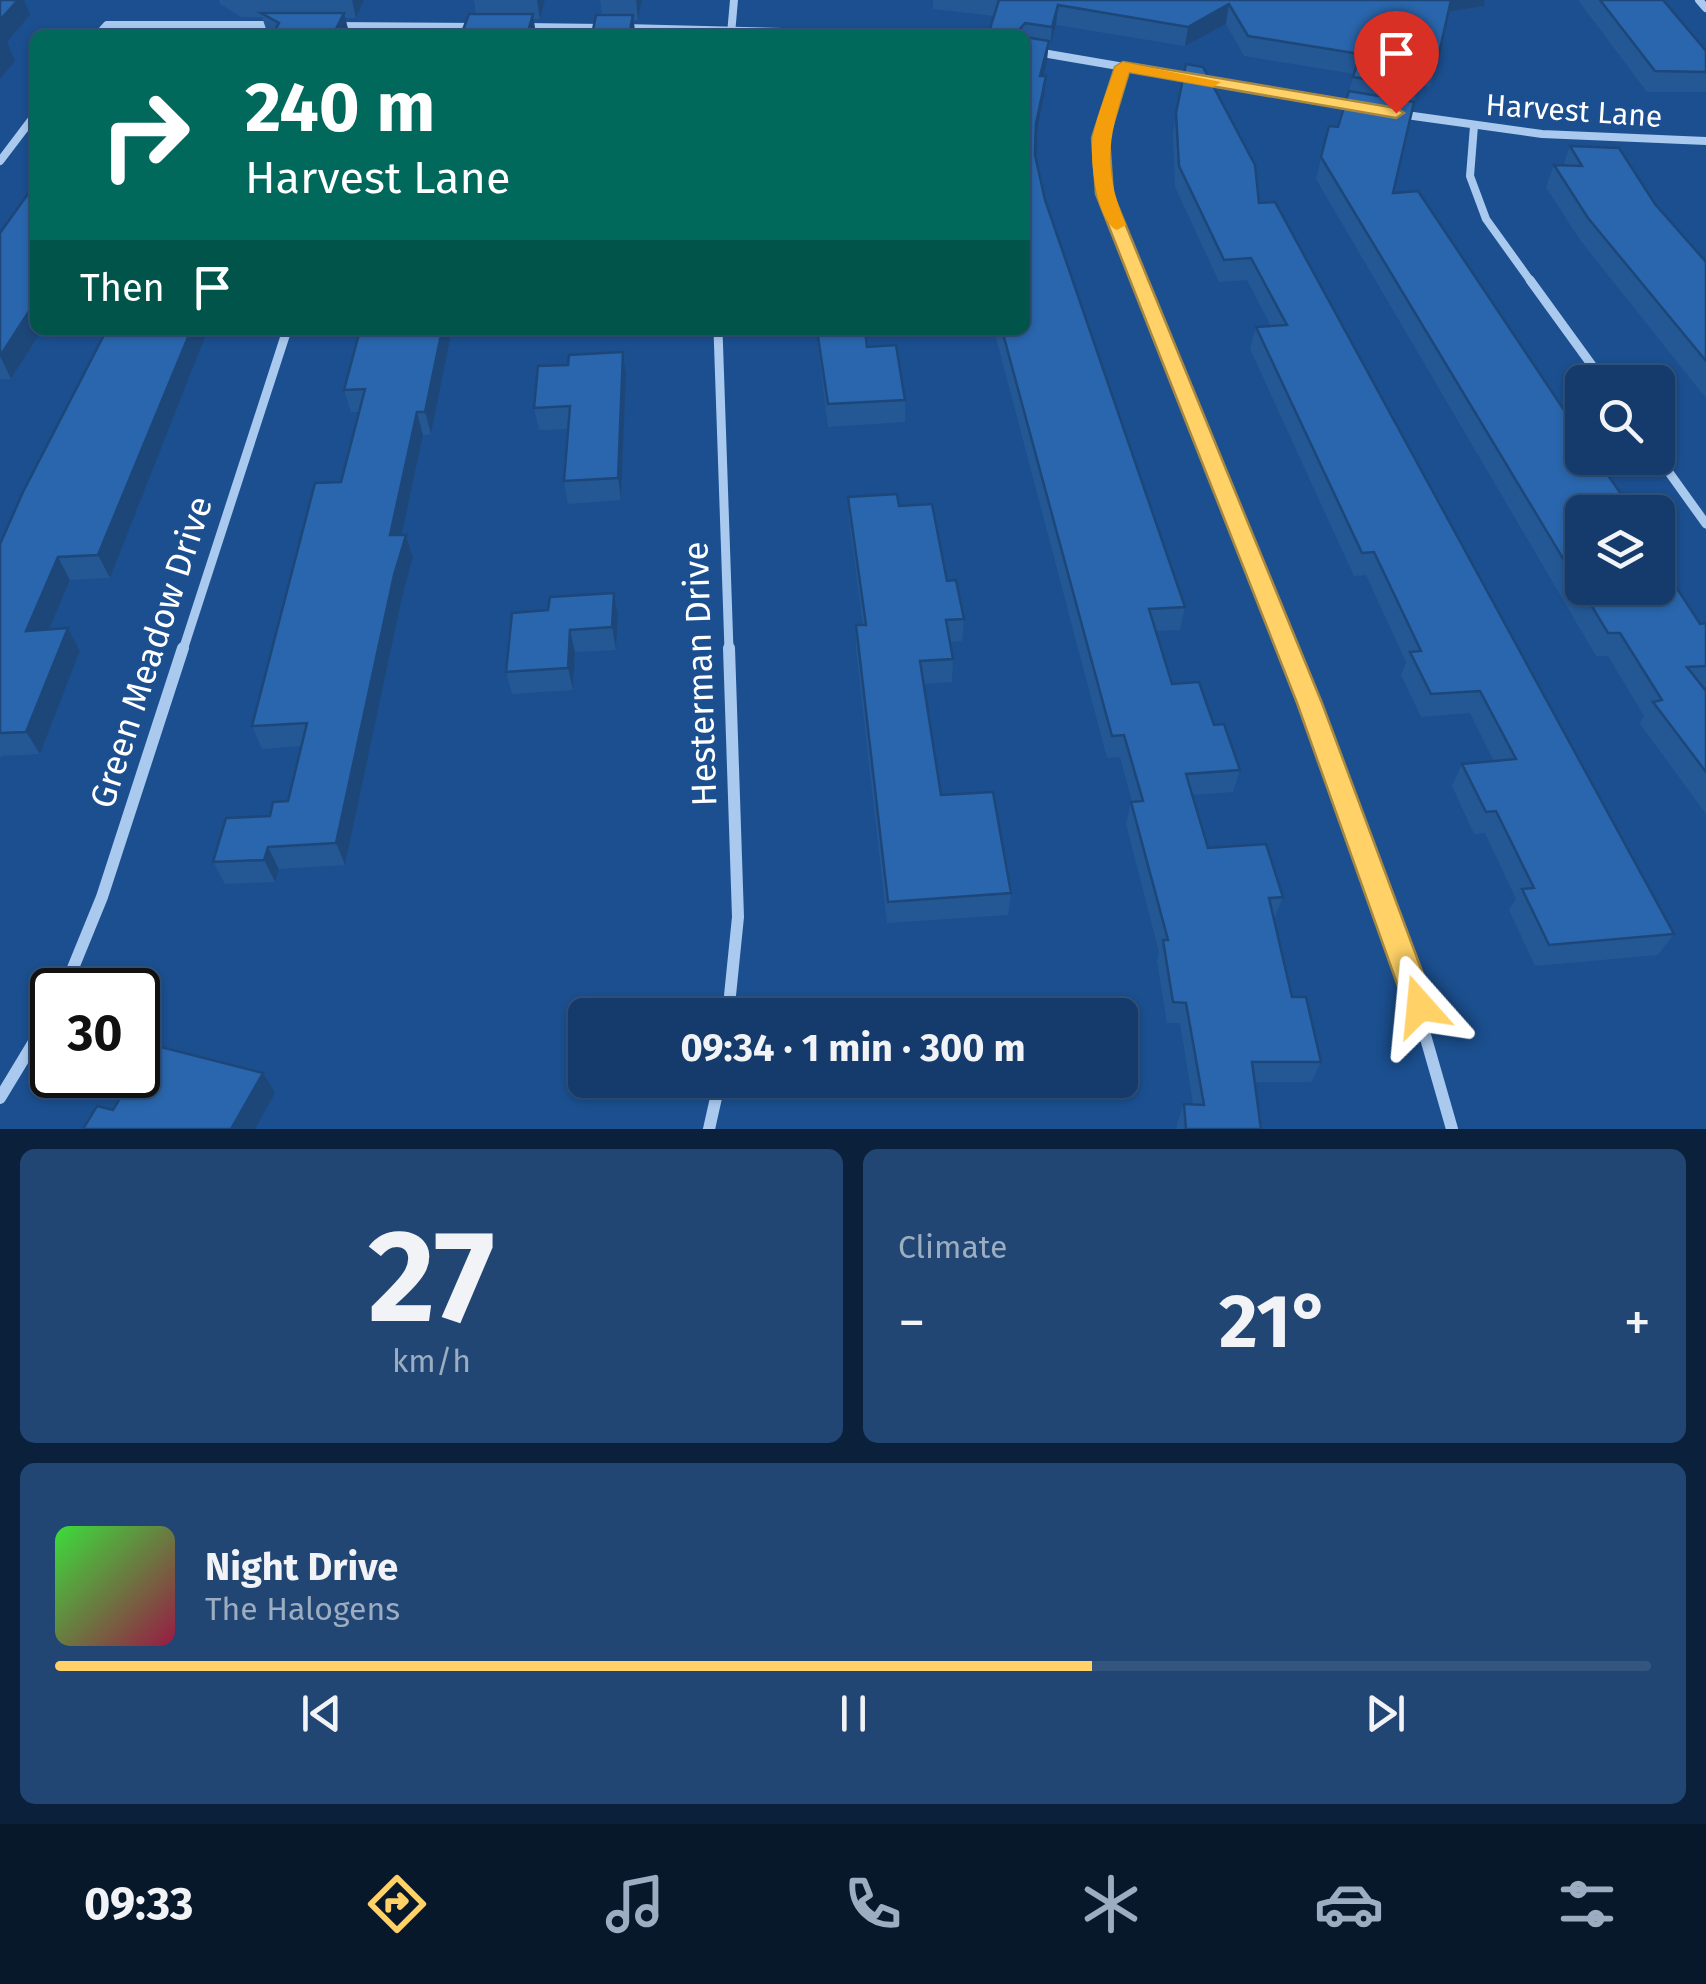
<!DOCTYPE html>
<meta charset="utf-8">
<style>
:root{--surface:#143b6b;--page:#214673;--text:#f1f3f6;--muted:#9dadc1;--line:#33557e;--accent:#ffd166}
body{margin:0;font-family:"Fira Sans",sans-serif;background:var(--page);color:var(--text);height:100vh;display:flex;flex-direction:column;font-size:38px;white-space:nowrap}
*{box-sizing:border-box;margin:0}
p{font-size:32px;color:var(--muted)}
.icon{flex:none;width:55px;height:55px;fill:none;stroke:currentColor;stroke-width:2;stroke-linecap:round;stroke-linejoin:round}
.map{position:relative;height:1129px;overflow:hidden}
.drawer{display:flex;flex-direction:column;gap:20px;padding:20px;background:#0b203b;flex:1}
.drawer>*{flex:none}
.guide{position:absolute;left:30px;top:30px;width:1000px;height:305px;border-radius:15px;box-shadow:0 2px 8px #0004,0 0 0 2px var(--line);background:#00695c;color:#fff;overflow:hidden}
.controls{position:absolute;left:1565px;top:365px;display:grid;gap:20px}
.controls a{display:grid;place-items:center;width:110px;height:110px;border-radius:15px;background:var(--surface);box-shadow:0 2px 8px #0004,0 0 0 2px var(--line);font-size:50px}
.speed{position:absolute;left:30px;top:968px;display:flex;gap:20px;font-size:50px;font-weight:700;text-align:center}
.speed>*{display:grid;place-content:center;width:130px;height:130px;border-radius:50%;background:var(--surface);box-shadow:0 2px 8px #0004,0 0 0 2px var(--line);line-height:1}
.speed .limit{border:5px solid #111;border-radius:15px;background:#fff;color:#111}
.pin{position:absolute;display:grid;place-items:center;width:85px;height:85px;color:#fff;margin:-102px -42px;border-radius:50% 50% 50% 0;rotate:-45deg;box-shadow:0 0 10px #0007}
.pin .icon{rotate:45deg}
.me{position:absolute;width:110px;margin:-55px;rotate:342deg;stroke-linejoin:round;filter:drop-shadow(0 0 8px #0008)}
.turn{display:flex;align-items:center;gap:35px;height:210px;padding:0 50px;font-size:45px}
.turn .icon{width:130px;height:130px;stroke-width:2.5}
.turn b{display:block;font-size:70px;line-height:85px}
.then{display:flex;align-items:center;height:95px;padding:0 50px;background:#0003;gap:20px;font-size:38px}
.big{font-size:75px;font-weight:700;line-height:1.1}
.drawer .widget{flex:1;display:flex;flex-direction:column;justify-content:center;gap:15px;min-width:0;padding:0 35px;border-radius:15px;background:var(--page)}
.drawer .dial{align-items:center;gap:0}
.dial b{font-size:130px;line-height:1}
.song{display:flex;align-items:center;gap:30px}
.cover{width:120px;height:120px;border-radius:15px;background:linear-gradient(135deg,hsl(120 70% 55%),hsl(340 70% 35%))}
.played{height:10px;border-radius:5px;background:linear-gradient(90deg,var(--accent) 65%,var(--line) 65%)}
.keys{display:flex;justify-content:space-around;direction:ltr}
.heat{display:flex;justify-content:space-between;align-items:center;font-size:55px;direction:ltr}
.drawer .tiles{flex:1;display:grid;gap:20px;grid-template-columns:1fr 1fr}
.widget:last-child{grid-column:span 2}
.trip{position:absolute;left:568px;top:998px;width:570px;height:100px;border-radius:15px;background:var(--surface);box-shadow:0 2px 8px #0004,0 0 0 2px var(--line);font-weight:700;line-height:100px;text-align:center}
.menu{display:flex;height:160px;justify-content:space-around;align-items:center;background:#08182b;color:var(--muted)}
.menu .icon{width:70px;height:70px}
.menu .selected{color:var(--accent)}
.menu b{font-size:45px;color:var(--text)}
.map>svg:first-child{display:block}
.lines{fill:none;stroke-linecap:round;stroke-linejoin:round}
.minor-far2{stroke:#a9c9ee;stroke-width:8}
.minor-far1{stroke:#a9c9ee;stroke-width:9}
.minor{stroke:#a9c9ee;stroke-width:12}
.wall{fill:#245895}
.shaded-wall{fill:#1d4779}
.building{fill:#2a66ad;stroke:#1d4779;stroke-width:2.5}
.route{fill:#ffd166;stroke:#a68842;stroke-width:2.5}
.slow{fill:#f59e0b}
.labels{text-anchor:middle;stroke-width:10;stroke-linejoin:round;paint-order:stroke}
.far-street-label{font-size:30px;fill:#fff;stroke:#1b4f8f}
.street-label{font-size:35px;fill:#fff;stroke:#1b4f8f}
</style>
<div class="map">
<svg width="1706" height="1129" viewBox="0 0 1706 1129">
<rect width="100%" height="100%" fill="#1b4f8f"/>
<g class="lines">
<g class="minor-far2">
<path d="M1699,0L1706,8"/>
<path d="M335,26L478,27"/>
<path d="M525,27L603,28"/>
<path d="M625,28L904,35"/>
<path d="M731,34L734,0"/>
<path d="M98,35L107,25H278"/>
<path d="M1025,50L1357,107"/>
<path d="M1123,67L1101,138L1105,193L1141,283"/>
<path d="M1399,114L1542,134L1706,141"/>
<path d="M1474,126L1470,176L1486,219L1532,283"/>
<path d="M0,161L35,115"/>
</g>
<g class="minor-far1">
<path d="M1140,280L1288,650"/>
<path d="M1530,280L1604,382"/>
<path d="M718,330L729,650"/>
<path d="M1658,457L1706,524"/>
<path d="M183,650L287,330"/>
</g>
<g class="minor">
<path d="M1287,648L1398,941L1452,1129"/>
<path d="M64,990L102,897L183,648"/>
<path d="M728,1015L738,917L729,648"/>
<path d="M0,1098L52,1012"/>
<path d="M709,1129L720,1080"/>
</g>
</g>
<g class="wall">
<path d="M219,0H364L356,18H345L349,33L348,35H271L267,32L262,17H241L220,4Z"/>
<path d="M474,0H545L540,19H533L536,35H461L476,14Z"/>
<path d="M600,0H642L638,20H634L635,35H592L602,15Z"/>
<path d="M933,0H1485L1484,6L1449,12L1430,87L1418,85L1393,193L1582,512L1700,624L1706,623V687H1703L1706,691V814L1640,724L1644,716L1608,656H1596L1316,179L1329,126L1338,127L1354,74L1244,56L1226,24L1185,46L1056,25L1050,47L1048,46L1043,76L1044,97L1036,137L1035,155L1045,200L1185,607L1180,630L1156,631L1172,684L1214,725L1240,770L1233,792L1192,795L1208,848L1283,897L1274,919L1292,997L1321,1062L1311,1082H1255L1261,1129H1177V1123L1184,1104H1193L1180,1023H1167L1157,961L1159,952L1126,824L1131,802H1132L1120,757L1107,758L994,330H1025V35H988L994,16L933,9Z"/>
<path d="M1578,0H1663L1706,51V92H1647Z"/>
<path d="M1176,113L1259,203L1674,934L1658,955L1535,966L1509,910L1516,899L1485,833L1474,834L1452,786L1462,764L1494,761L1470,713L1421,717L1401,675L1406,662L1366,575L1354,576L1250,349L1256,327L1271,326L1247,280L1219,282L1175,187L1173,134Z"/>
<path d="M1570,146L1655,204L1706,262V398L1580,240L1546,187L1554,165L1563,166Z"/>
<path d="M0,233L35,330H42L11,379H0Z"/>
<path d="M114,330H208L110,578L70,580L49,629L68,628L80,651L40,754L1,756L0,760V544Z"/>
<path d="M452,330L431,434L423,435L402,535H406L413,557L402,598L345,865L279,869L275,882L225,884L213,862L288,801L301,746L262,749L252,726L341,482L359,412H351L344,390Z"/>
<path d="M816,330H865L867,347L905,400V422L828,427Z"/>
<path d="M623,352L626,375L621,500L568,504L564,481L568,429L539,430L534,408L568,365Z"/>
<path d="M848,497L899,506L947,581L964,619L962,641L950,642L953,659L952,682L924,684L941,795L1011,893L1008,915L887,923L856,648V625H863L849,520Z"/>
<path d="M614,593L618,615L616,650L575,652L573,690L512,694L506,672L548,610Z"/>
</g>
<g class="shaded-wall">
<path d="M18,0H24L30,15L7,42L15,61L0,79V20Z"/>
<path d="M352,0H364L356,18Z"/>
<path d="M537,0H545L540,19Z"/>
<path d="M636,0H642L638,20Z"/>
<path d="M1451,0H1485L1484,6L1447,12Z"/>
<path d="M1229,4L1226,24L1185,46L1188,27Z"/>
<path d="M1058,5L1056,25L1050,47L1052,27Z"/>
<path d="M344,13L349,33L348,35H333Z"/>
<path d="M533,14L536,35H527Z"/>
<path d="M633,15L635,35H629Z"/>
<path d="M1049,41L1047,61L1038,96L1040,76Z"/>
<path d="M1046,76L1044,97L1034,145L1036,124Z"/>
<path d="M35,302V330H42L11,379L0,356Z"/>
<path d="M191,330H208L110,578L98,555Z"/>
<path d="M442,330H452L431,434L425,412Z"/>
<path d="M623,352L626,375L621,500L618,478Z"/>
<path d="M417,412L423,435L397,558L390,535Z"/>
<path d="M406,535L413,557L402,598L345,865L336,843L394,575Z"/>
<path d="M58,557L70,580L39,653L26,631Z"/>
<path d="M614,593L618,615L616,650L612,627Z"/>
<path d="M68,628L80,651L40,754L26,732Z"/>
<path d="M570,630L575,652L573,690L568,668Z"/>
<path d="M268,847L279,869L275,882L264,860Z"/>
<path d="M263,1073L275,1093L255,1129H231Z"/>
</g>
<g class="building">
<path d="M0,0H18L0,20Z"/>
<path d="M999,0H1451L1436,67L1423,65L1417,87L1353,77L1360,54L1248,36L1229,4L1188,27L1058,5L1052,27L1025,23L1019,30L1023,35H988Z"/>
<path d="M1600,0H1663L1706,51V72L1655,71Z"/>
<path d="M261,13H344L333,35H272L279,23Z"/>
<path d="M469,14H533L527,35H461Z"/>
<path d="M596,15H633L629,35H592Z"/>
<path d="M211,30L208,35H142L145,31Z"/>
<path d="M1025,37L1049,41L1040,76H1046L1036,124L1035,155L1045,200L1185,607L1149,609L1172,684L1199,682L1214,725L1224,724L1240,770L1186,774L1208,848L1266,844L1283,897L1269,898L1292,997H1306L1321,1062H1252L1261,1129H1186L1184,1104L1204,1105L1186,1003L1173,1002L1163,940H1168L1131,802L1143,801L1124,735L1112,736L1002,330H1025Z"/>
<path d="M1186,64L1203,67L1255,165L1259,203L1275,202L1674,934L1549,945L1522,889L1534,888L1496,811L1486,812L1462,764L1516,759L1480,691L1431,694L1410,652L1421,651L1374,552L1362,553L1256,327L1287,325L1251,258L1224,260L1179,166L1176,113Z"/>
<path d="M1349,91L1414,102L1393,193L1418,191L1582,437V458H1596L1621,494H1625L1637,512H1582V588H1658V559L1700,624L1706,623V666L1687,667L1706,691V772L1653,702L1662,700L1620,633H1608L1321,157L1329,126L1338,127Z"/>
<path d="M1570,146L1619,148L1655,204L1706,262V361L1588,218L1554,165L1582,166Z"/>
<path d="M35,184V302L0,356V233Z"/>
<path d="M114,330H191L98,555L58,557L26,631L68,628L26,732L0,733V544L23,492L104,335L111,334Z"/>
<path d="M360,330H442L425,412H417L390,535H406L394,575L336,843L268,847L264,860L213,862L226,818L270,816L273,802L288,801L307,723L252,726L315,483L341,482L365,389L344,390Z"/>
<path d="M817,330H865L867,347L896,345L905,400L828,404Z"/>
<path d="M623,352L618,478L564,481L570,406L534,408L538,366L568,365L569,355Z"/>
<path d="M897,494L899,506L932,504L947,581L956,580L964,619L946,620L953,659L920,661L941,795L993,792L1011,893L888,902L856,625H866L848,497Z"/>
<path d="M614,593L612,627L570,630L568,668L506,672L512,613L548,610L550,597Z"/>
<path d="M153,1045L263,1073L231,1129H83L97,1106L113,1110L134,1075H138V1070Z"/>
</g>
<path class="route" d="M1123,62L1396,108L1404,113L1396,118L1129,72L1109,138L1113,194L1322,703L1435,1006L1430,1015L1420,1019L1409,1015L1405,1006L1297,703L1096,194L1092,138L1115,67Z"/>
<path class="slow" d="M1123,62L1221,82L1213,87L1129,72C1110,134 1100,163 1126,225L1117,230C1096,221 1089,156 1093,135C1098,112 1108,89 1115,67Z"/>
<g class="labels">
<g class="far-street-label">
<text transform="translate(1574 111) rotate(4)" y="10">Harvest Lane</text>
</g>
<g class="street-label">
<text transform="translate(151 652) rotate(-72)" y="12">Green Meadow Drive</text>
<text transform="translate(700 674) rotate(-92)" y="12">Hesterman Drive</text>
</g>
</g>
</svg>
<div class="controls">
<a><svg class="icon" aria-label="search" viewBox="0 0 24 24"><circle cx="10" cy="10" r="6"/><path d="M15 15l6 6"/></svg></a>
<a><svg class="icon" aria-label="layers" viewBox="0 0 24 24"><path d="M12 4l9 5-9 5-9-5zM3 14l9 5 9-5"/></svg></a>
</div>
<div class="speed"><div class="limit">30</div></div>
<div class="pin" style="left:1396px;top:113px;background:#d93025"><svg class="icon" aria-label="arrive" viewBox="0 0 24 24"><path d="M6 21V4h12l-3 4 3 4H6"/></svg></div>
<svg class="me" style="left:1420px;top:1006px" viewBox="-20 -20 40 40"><path d="M0-17L14 15 0 8-14 15z" fill="#ffd166" stroke="#fff" stroke-width="4"/></svg>
<div class="trip">09:34 · 1 min · 300 m</div>
<div class="guide">
<div class="turn"><svg class="icon" aria-label="right" viewBox="0 0 24 24"><path d="M7 20v-9h11M14 6l5 5-5 5"/></svg><div><b>240 m</b>Harvest Lane</div></div>
<div class="then">Then<svg class="icon" aria-label="arrive" viewBox="0 0 24 24"><path d="M6 21V4h12l-3 4 3 4H6"/></svg></div>
</div>
</div>
<section class="drawer">
<div class="tiles">
<div class="widget dial"><b>27</b><p>km/h</p></div>
<div class="widget"><p>Climate</p>
<div class="heat"><a>−</a><b class="big">21°</b><a>+</a></div>
</div>
<div class="widget">
<div class="song"><i class="cover"></i><div><b>Night Drive</b><p>The Halogens</p></div></div>
<div class="played"></div>
<div class="keys"><svg class="icon" aria-label="previous" viewBox="0 0 24 24"><path d="M18 5L8 12l10 7zM5 5v14"/></svg><svg class="icon" aria-label="pause" viewBox="0 0 24 24"><path d="M8 5v14M16 5v14"/></svg><svg class="icon" aria-label="next" viewBox="0 0 24 24"><path d="M6 5l10 7-10 7zM19 5v14"/></svg></div>
</div>
</div>
</section>
<nav class="menu">
<b>09:33</b>
<svg class="icon selected" aria-label="directions" viewBox="0 0 24 24"><path d="M12 3l9 9-9 9-9-9zM9 14v-3h6M13 9l2 2-2 2"/></svg>
<svg class="icon" aria-label="music" viewBox="0 0 24 24"><path d="M9 18V5l10-2v13"/><circle cx="6" cy="18" r="3"/><circle cx="16" cy="16" r="3"/></svg>
<svg class="icon" aria-label="phone" viewBox="0 0 24 24"><path d="M5 4h4l2 5-3 2q2 4 5 5l2-3 5 2v4C11 20 4 13 5 4z"/></svg>
<svg class="icon" aria-label="climate" viewBox="0 0 24 24"><path d="M12 3v18M4 7l16 10M4 17L20 7"/></svg>
<svg class="icon" aria-label="car" viewBox="0 0 24 24"><path d="M5 17H2v-5l4-1 3-4h7l3 4 3 1v5h-3M9 17h6M6 11h13"/><circle cx="7" cy="17" r="2"/><circle cx="17" cy="17" r="2"/></svg>
<svg class="icon" aria-label="filters" viewBox="0 0 24 24"><path d="M4 7h16M4 17h16"/><circle cx="9" cy="7" r="2"/><circle cx="15" cy="17" r="2"/></svg>
</nav>
